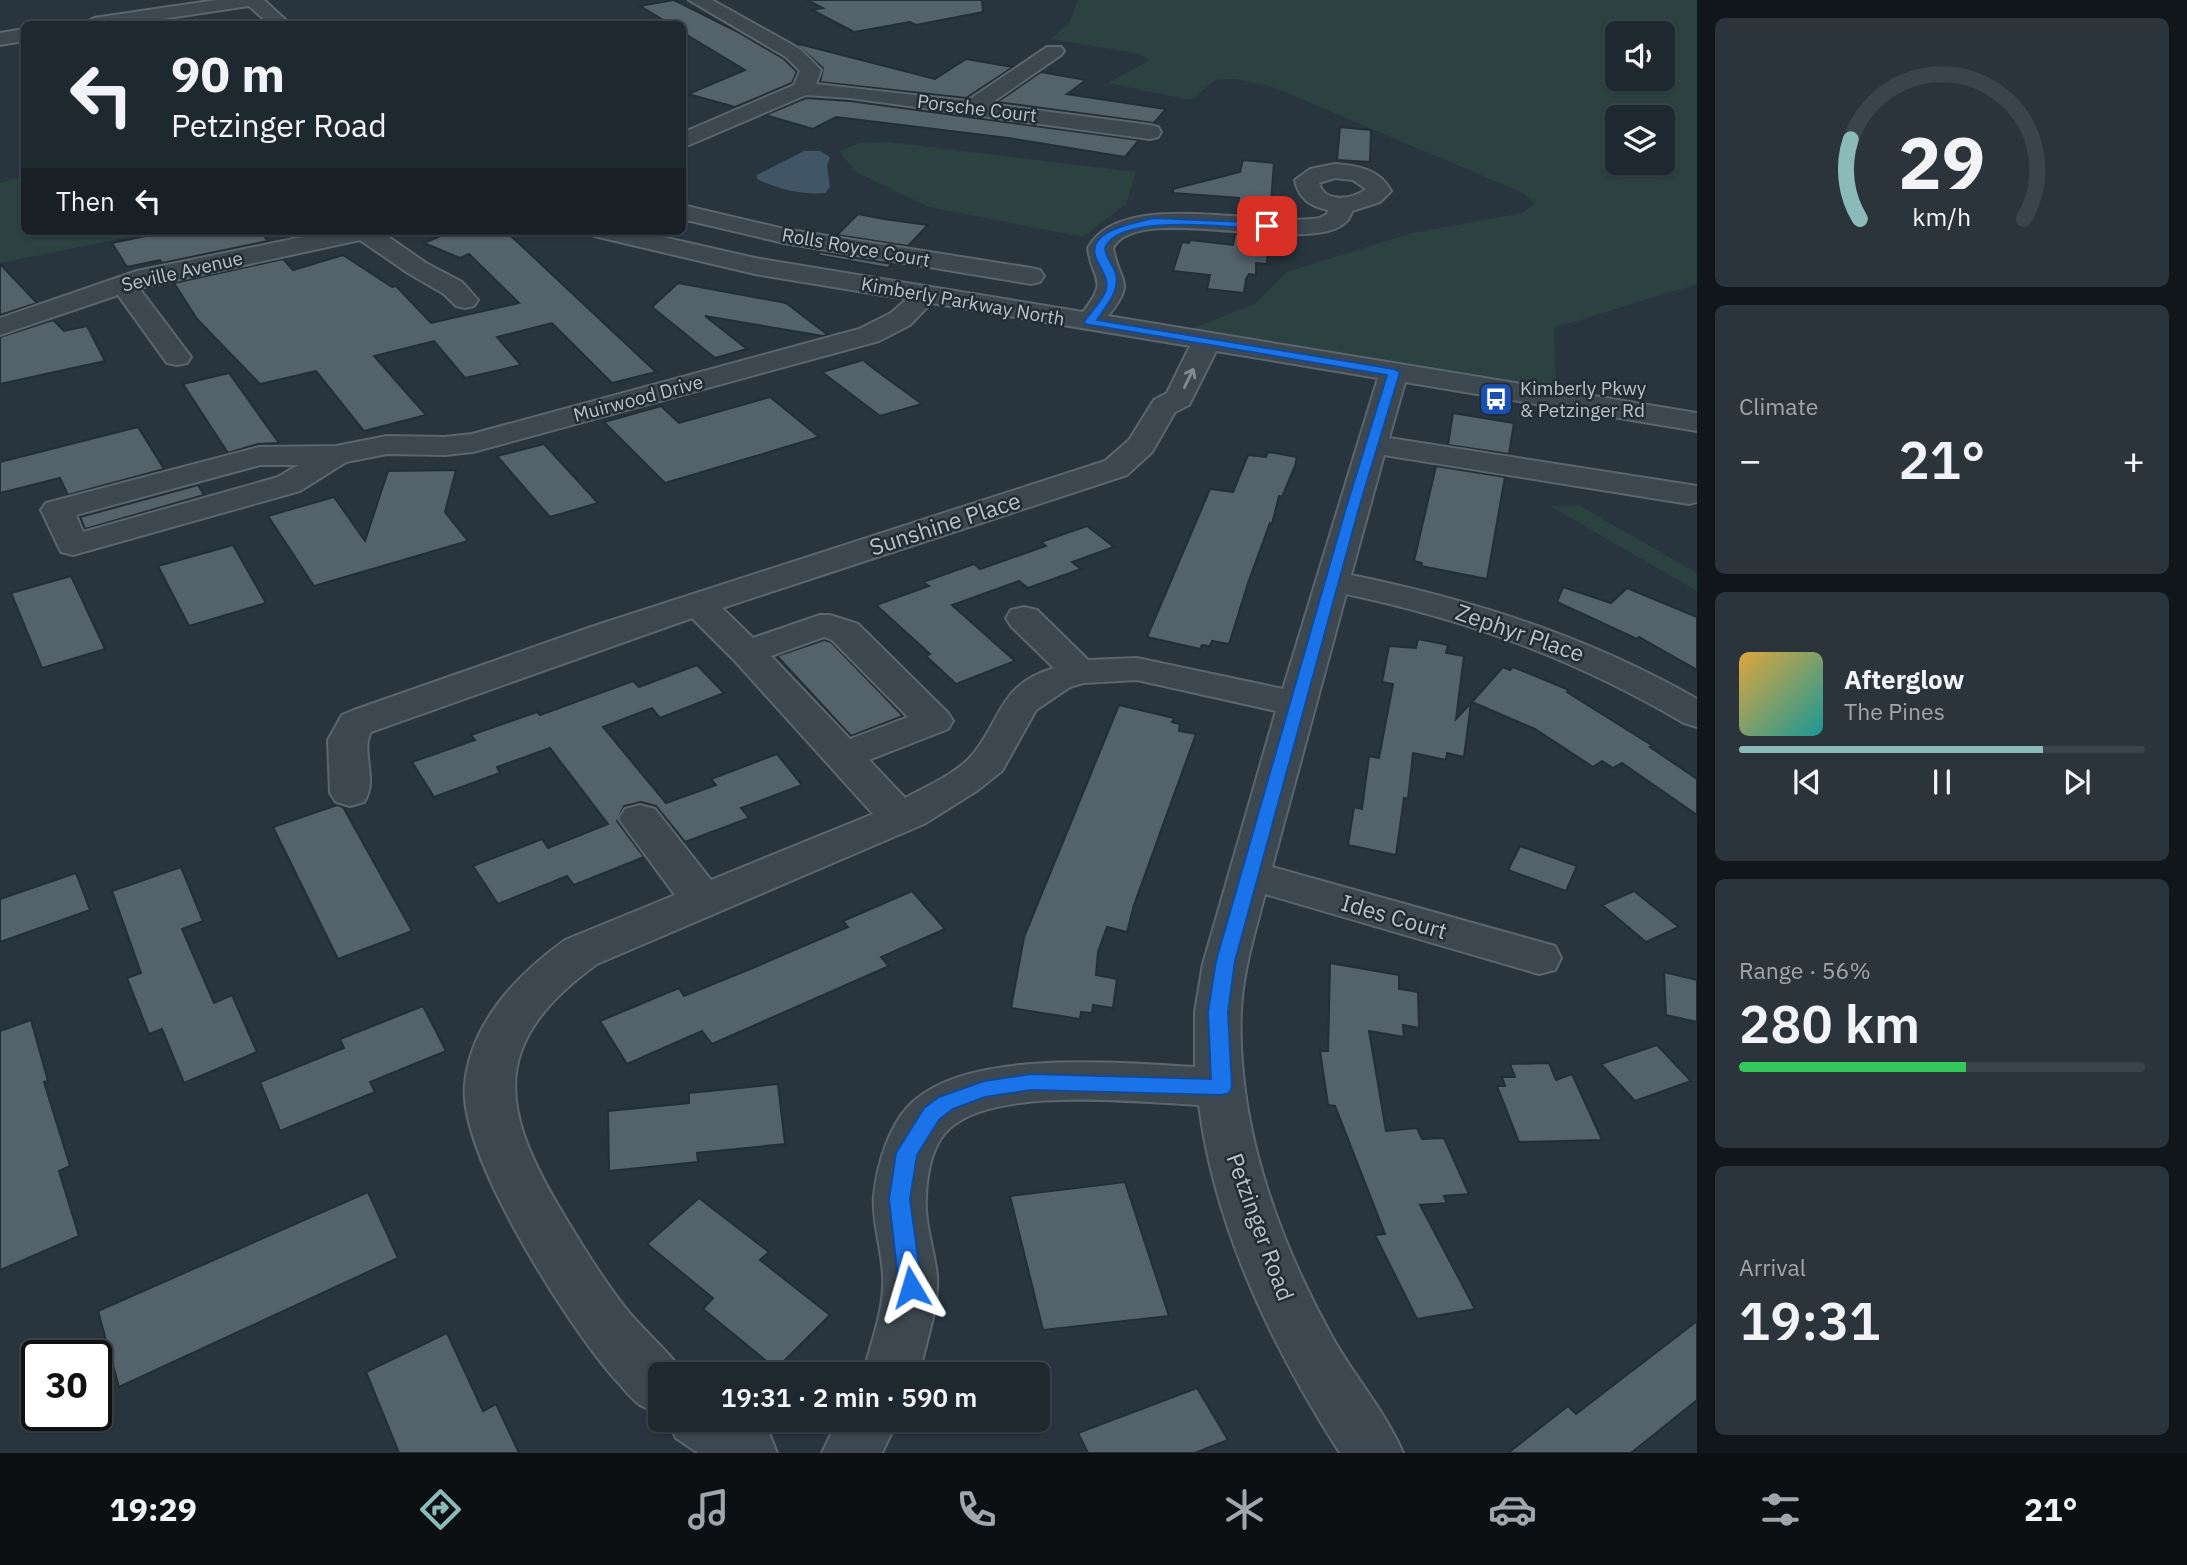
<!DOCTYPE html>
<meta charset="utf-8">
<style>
:root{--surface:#1e282f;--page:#2b343b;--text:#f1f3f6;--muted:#a1a6aa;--line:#3c444b;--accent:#8bbbb9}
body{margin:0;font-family:"IBM Plex Sans",sans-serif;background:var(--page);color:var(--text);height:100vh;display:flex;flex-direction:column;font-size:26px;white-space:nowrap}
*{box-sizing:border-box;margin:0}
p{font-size:23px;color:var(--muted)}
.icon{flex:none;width:38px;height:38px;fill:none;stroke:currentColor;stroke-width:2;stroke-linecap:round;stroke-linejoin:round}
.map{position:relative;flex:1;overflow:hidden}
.sheet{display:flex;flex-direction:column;gap:18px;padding:18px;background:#10161a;width:490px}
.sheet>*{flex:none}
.banner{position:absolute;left:21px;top:21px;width:665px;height:214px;border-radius:10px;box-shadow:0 2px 5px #0004,0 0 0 2px var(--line);background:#1e282f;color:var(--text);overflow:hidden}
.tools{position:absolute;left:1605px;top:21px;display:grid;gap:14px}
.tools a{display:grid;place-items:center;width:70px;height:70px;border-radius:10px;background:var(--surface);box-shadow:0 2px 5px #0004,0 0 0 2px var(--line);font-size:35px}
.speed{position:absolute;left:21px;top:1340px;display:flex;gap:14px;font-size:35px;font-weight:700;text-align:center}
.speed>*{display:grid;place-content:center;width:91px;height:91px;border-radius:50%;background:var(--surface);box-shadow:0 2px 5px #0004,0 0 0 2px var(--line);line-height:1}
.speed .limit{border:4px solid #111;border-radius:10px;background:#fff;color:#111}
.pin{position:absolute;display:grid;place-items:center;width:60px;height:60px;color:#fff;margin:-30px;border-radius:14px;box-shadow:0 4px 10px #0006}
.me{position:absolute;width:77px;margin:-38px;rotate:353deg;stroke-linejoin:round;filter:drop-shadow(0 0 5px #0008)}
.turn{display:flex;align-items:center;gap:24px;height:147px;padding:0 35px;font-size:32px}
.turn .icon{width:91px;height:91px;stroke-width:2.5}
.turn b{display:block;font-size:49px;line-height:60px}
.then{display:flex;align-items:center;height:66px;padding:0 35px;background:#0003;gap:14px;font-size:26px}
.big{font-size:52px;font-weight:600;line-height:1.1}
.sheet .tile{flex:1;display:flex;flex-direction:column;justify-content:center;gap:10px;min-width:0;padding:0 24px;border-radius:10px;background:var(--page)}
.sheet .dial{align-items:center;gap:0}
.dial svg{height:182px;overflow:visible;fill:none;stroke:var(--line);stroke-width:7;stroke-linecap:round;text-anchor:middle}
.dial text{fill:var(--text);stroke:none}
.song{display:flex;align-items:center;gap:21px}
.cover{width:84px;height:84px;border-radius:10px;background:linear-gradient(135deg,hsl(40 70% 55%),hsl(180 70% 35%))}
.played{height:7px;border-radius:4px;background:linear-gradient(90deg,var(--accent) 75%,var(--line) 75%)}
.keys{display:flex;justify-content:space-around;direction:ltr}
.heat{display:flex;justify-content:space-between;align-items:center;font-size:38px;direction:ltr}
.charge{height:10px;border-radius:5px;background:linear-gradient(90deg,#34c759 56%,var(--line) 0)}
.trip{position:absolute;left:648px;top:1362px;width:402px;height:70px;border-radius:10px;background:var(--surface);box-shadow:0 2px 5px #0004,0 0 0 2px var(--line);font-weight:600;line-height:70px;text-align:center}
.dock{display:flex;height:112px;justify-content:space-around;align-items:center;background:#0c1013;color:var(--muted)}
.dock .icon{width:49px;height:49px}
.dock .selected{color:var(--accent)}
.dock b{font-size:32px;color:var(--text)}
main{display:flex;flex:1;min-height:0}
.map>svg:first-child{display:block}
.green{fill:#2b4241;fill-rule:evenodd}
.water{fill:#405667}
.building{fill:#54626c;stroke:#232e36;stroke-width:2}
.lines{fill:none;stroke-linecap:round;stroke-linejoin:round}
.minor-casing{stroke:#5a656d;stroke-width:4}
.minor{fill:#3c474f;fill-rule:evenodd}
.oneway{stroke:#818b93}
.route{fill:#1a73e8;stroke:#114b97;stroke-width:2}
.labels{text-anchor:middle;stroke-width:5;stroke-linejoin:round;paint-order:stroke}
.far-street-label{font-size:19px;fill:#b9c2ca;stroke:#212c35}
.far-poi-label{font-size:19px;fill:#b9c2ca;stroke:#212c35;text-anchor:start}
.street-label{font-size:23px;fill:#b9c2ca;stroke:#212c35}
</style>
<main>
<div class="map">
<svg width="1697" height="1453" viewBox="0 0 1697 1453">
<rect width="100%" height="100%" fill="#28353f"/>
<g class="green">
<path d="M1078,0H1697V284L1554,328L1556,392L1190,329L1255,304L1287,272L1408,234L1522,213L1535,204L1523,193L1273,87L1235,79L1216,80L1190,100L1108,83L1150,60L1136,53L1051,39L1069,23ZM1617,33H1662V79H1617ZM1617,117H1662V163H1617Z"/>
<path d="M888,142L1136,172L1126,204L1083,237L929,207L856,172L839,151L860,143Z"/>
<path d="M24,176V231H158L0,263V183Z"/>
<path d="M1550,506H1580L1697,573V591Z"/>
</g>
<path class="water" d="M804,151H820L830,157L827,166L830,187L825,193C801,195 779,189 757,179V175Z"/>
<g class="building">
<path d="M674,0L738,32L784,59L797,72L792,83L735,107L688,94L745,70L682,32V24H670L640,6Z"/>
<path d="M807,0H982L983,12L916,25L910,22L854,32L812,10L823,8Z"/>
<path d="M795,43L935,79L966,59L1013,67L966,98L820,82L823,68Z"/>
<path d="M1041,72L1086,80L1067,94L1166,109L1154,123L997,102Z"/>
<path d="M806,98L850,101L1139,140L1125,157L1008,138L836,117L813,129L765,115Z"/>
<path d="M1340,127L1371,130L1370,162L1337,160Z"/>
<path d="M1243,160L1274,163L1270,216L1237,214L1239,198L1173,193V189L1240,172Z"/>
<path d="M858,214L884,219L928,225L908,246L837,235Z"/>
<path d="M170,231H260L268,241L162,263L160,260L127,267L112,243Z"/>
<path d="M446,231H523L511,236L656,372L612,383L552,323L497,337L521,365L465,378L434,341L374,356L426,415L364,431L316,371L260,384L197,319L174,283L283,259L293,270L343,255L392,287L396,286L431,323L519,303L469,254L460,258L424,243L448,233Z"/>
<path d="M1235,234L1269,236L1267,264L1256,263V275L1249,274L1246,279L1244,293L1207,289L1210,275L1173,271L1182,242L1189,243L1190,240L1233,245Z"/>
<path d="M820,252L892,264L888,268L817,255Z"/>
<path d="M0,264L37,303L0,315Z"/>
<path d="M678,283L786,303L828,335L823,336L705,316L747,349L715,358L652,307Z"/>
<path d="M53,320L64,331L87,326L105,361L0,384V337Z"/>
<path d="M863,360L874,369L922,404L880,416L822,372Z"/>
<path d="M229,373L279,443L258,444L228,453L183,384Z"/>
<path d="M770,397L819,437L665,483L604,422L661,406L679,423Z"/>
<path d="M1453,413L1514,423L1509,454L1448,445Z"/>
<path d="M138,427L164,469L68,495L60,478L0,493V462Z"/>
<path d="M544,444L598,503L550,517L497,456Z"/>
<path d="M1268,452L1297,457L1295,466L1282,497L1279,496L1272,524L1270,523L1248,583L1229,644L1212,641L1210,646L1202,645L1200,649L1147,637L1210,489L1233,492L1248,455L1266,457Z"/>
<path d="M1436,466L1505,477L1487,579L1421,566L1422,563L1414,561Z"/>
<path d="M456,470L445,512L468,541L314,586L268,516L334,497L365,541L388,471Z"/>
<path d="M198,485L204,495L85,529L80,517Z"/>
<path d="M1087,526L1114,547L1072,562L1081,569L1028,588L1019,581L952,605L1015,661L956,684L926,656L930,654L876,605L929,586L923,582L974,564L980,569L1046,546L1041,542Z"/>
<path d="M233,545L266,603L189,626L158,566Z"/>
<path d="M71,576L105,649L42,668L11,593Z"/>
<path d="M1563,587L1611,603L1627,588L1697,617V670L1639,637L1637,639L1557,602Z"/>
<path d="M1418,639L1448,645L1446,653L1464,656L1456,719L1471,703L1464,757L1447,753L1446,760L1413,753L1408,799L1404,798L1396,855L1348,845L1354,807L1362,809L1369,756L1379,758L1393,684L1382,682L1389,646L1416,648Z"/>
<path d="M824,640L831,642L903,716L851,736L777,656Z"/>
<path d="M697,665L724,693L660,718L652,708L603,727L666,803L716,785L711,779L777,754L802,785L741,808L749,818L685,842L656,806L641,802L624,806L617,821L644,857L574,885L567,876L498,904L473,866L542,839L548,848L608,824L550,748L497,767L500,773L434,797L412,762L475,740L471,735L537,712L540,715L633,681L639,687Z"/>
<path d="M1503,667L1510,670L1513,667L1569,690L1567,692L1653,746L1650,747L1697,779V815L1622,763L1613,768L1602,761L1593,767L1535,729L1472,702Z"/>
<path d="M1119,705L1174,718L1172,722L1180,724L1179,731L1196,734L1134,905L1127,932L1107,927L1098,952L1096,975L1117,979L1113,1008L1093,1005L1092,1013L1081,1012L1080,1019L1011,1008L1024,937Z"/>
<path d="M337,805L343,807L412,931L338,959L273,827Z"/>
<path d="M1520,846L1577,866L1566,891L1508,870Z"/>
<path d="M181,867L203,921L182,929L214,1003L232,995L257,1052L184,1083L162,1029L149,1034L127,978L141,973L112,891Z"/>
<path d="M76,873L90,910L0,942V899Z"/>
<path d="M912,891L945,929L881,957L889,966L712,1044L702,1031L627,1064L600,1021L679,988L684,996L755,967L848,927L843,921Z"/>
<path d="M1634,891L1679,927L1646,942L1602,905Z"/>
<path d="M1330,963L1399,975V989L1418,992L1419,1028L1403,1025L1404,1037L1369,1031L1386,1131L1417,1128L1422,1139L1444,1138L1469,1194L1444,1196L1447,1203L1420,1205L1475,1309L1417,1319L1375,1235L1385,1234L1335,1106L1328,1105L1320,1051H1328Z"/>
<path d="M1664,972L1697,980V1022L1666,1015Z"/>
<path d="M423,1006L446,1051L370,1082L375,1092L280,1131L260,1082L344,1048L340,1039Z"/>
<path d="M31,1020L48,1081L44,1082L70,1166L59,1171L79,1236L0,1270V1031Z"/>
<path d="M1657,1045L1691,1081L1635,1101L1601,1064Z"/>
<path d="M1549,1063L1556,1080L1572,1074L1602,1140L1519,1142L1497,1086H1505L1502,1077H1515L1510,1064Z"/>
<path d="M778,1084L785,1144L697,1153L698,1162L609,1171L608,1111L689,1103V1093Z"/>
<path d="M1125,1182L1169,1316L1043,1330L1010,1196Z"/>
<path d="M368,1192L398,1258L119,1387L98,1311Z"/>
<path d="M699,1198L769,1252L760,1260L830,1315L776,1369L703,1309L713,1298L647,1244Z"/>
<path d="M1697,1321V1400L1631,1453H1508L1568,1406L1576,1414Z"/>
<path d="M447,1333L483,1411L496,1404L519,1453H399L366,1372Z"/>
<path d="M1197,1388L1228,1440L1195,1453H1088L1078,1433Z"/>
</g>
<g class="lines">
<g class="minor-casing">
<g id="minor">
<path d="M216,0H264L290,24H269L249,6L128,24H84L94,18Z"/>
<path d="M689,0H712L800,49L821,70L816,84L967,101L1047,47H1061L1064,51L1061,55L990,104L1150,125L1158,127L1161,132L1158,137L1150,139L850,98L806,95L682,148V133L794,85L800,71L786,57Z"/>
<path d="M24,29V41L0,45V33Z"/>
<path d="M1335,164C1358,166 1380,169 1391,191L1380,202L1352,211C1339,268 1140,196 1113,248C1119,284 1137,280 1108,316L1697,413V431L1405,382L1389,438L1697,486V502L1689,504L1384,455L1351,575C1473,600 1589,637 1697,699V727L1684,723C1575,659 1469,620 1346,594L1272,867L1555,946L1561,958L1555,970L1539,974L1265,894C1255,932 1243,971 1241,1009C1236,1122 1277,1237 1331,1335C1353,1375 1385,1411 1403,1453H1340C1273,1349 1215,1229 1199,1105C1138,1102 997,1086 950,1128C932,1144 927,1173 926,1196C924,1223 934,1248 937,1275C939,1308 926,1341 919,1374H863C871,1342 885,1309 883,1275C882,1249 872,1223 874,1196C877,1164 890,1121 915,1100C974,1049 1120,1063 1195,1067V1012L1203,964L1276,711L1137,680L1083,683L1070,687L1036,710L1002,771L978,790L924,824L597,964C493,1040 497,1102 559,1207C580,1242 601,1277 627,1310C640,1327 676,1358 683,1374H660V1412C654,1410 645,1408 640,1405C630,1398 622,1386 614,1378C567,1324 458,1155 465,1084C471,1022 518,974 565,940L675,895L619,819L625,809L640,805L655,809L711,880L873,814L734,660L692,618L371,732C360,752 379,780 364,802L350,806L336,802L330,793L328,740L342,715L354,710L594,626L1105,461L1129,440L1154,400L1167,393L1190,346L931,303L910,325L879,341L473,452L445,455L387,454L346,462L300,491L73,555L61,552L41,510L46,503L259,447L336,446L387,436L445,437L472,434L859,329L891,313L907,299L755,274L594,236L591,231H636L755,258L1083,312C1110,278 1092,282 1088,248C1120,187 1262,228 1320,218L1327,214L1328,210C1310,206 1299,199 1295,180L1310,169ZM1335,178L1353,180L1366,189C1353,199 1324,204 1319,183ZM1216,351L1378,378L1283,689L1137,658L1088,660L1037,610L1024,607L1011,610L1006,618L1011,626L1054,668C999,685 1003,716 974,753C958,773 927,786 905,798L869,760L948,729L953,721L948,713L858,624L830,615H820L753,638L722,608L1127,475L1152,452L1175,412L1189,405ZM260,465H298L278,477L83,532L76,515ZM824,637L832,640L908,717L850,739L771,656Z"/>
<path d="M682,205L784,229L1031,268L1040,270L1044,276L1040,282L1031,284L784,243L682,219Z"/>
<path d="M332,231H380L426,263L462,282L478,300L474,306L465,308L456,306L444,294L408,273L360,240L139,288L191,357L187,363L177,365L167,363L118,295L0,335V318L137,271Z"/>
<path d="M667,1419H747L769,1433L777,1453H698L676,1438Z"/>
<path d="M838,1419H898L882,1453H822Z"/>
</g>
</g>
<use href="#minor" class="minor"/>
</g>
<defs><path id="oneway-shaft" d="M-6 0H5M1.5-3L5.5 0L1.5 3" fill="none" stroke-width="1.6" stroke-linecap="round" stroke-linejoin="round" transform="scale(1.75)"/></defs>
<use class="oneway" href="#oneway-shaft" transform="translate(1189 378) rotate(-64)"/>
<path class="route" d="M1153,218L1267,223L1272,226L1267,229C1235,228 1119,212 1105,248C1106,259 1113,264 1116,274C1120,292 1106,306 1097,320L1394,369L1400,372L1359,508L1235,961L1228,1012L1232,1087L1229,1093L1222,1095L1031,1090L985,1097L953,1109L939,1120L917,1155L910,1199L922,1287L918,1294L911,1297L903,1294L899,1287L889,1199L896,1153L924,1108L939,1097L984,1081L1031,1074L1211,1079L1208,1012L1216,961L1346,508L1387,375L1085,324L1084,322C1090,313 1103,300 1106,290C1109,277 1100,269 1096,258C1085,230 1135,223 1153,218Z"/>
<defs>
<g id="bus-square" transform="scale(1.75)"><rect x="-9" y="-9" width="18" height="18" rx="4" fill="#1a4fb4" stroke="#212c35"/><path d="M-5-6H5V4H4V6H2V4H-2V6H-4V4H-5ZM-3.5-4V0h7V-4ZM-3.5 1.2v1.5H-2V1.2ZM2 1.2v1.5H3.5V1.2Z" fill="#fff"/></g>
</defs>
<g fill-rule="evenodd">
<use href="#bus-square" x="1496" y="399"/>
</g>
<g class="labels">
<g class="far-street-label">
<text transform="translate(977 108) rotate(7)" y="7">Porsche Court</text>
<text transform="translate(856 247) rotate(10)" y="7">Rolls Royce Court</text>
<text transform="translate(182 271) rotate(-13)" y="7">Seville Avenue</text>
<text transform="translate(963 301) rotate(10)" y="7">Kimberly Parkway North</text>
<text transform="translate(638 398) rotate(-15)" y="7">Muirwood Drive</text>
</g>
<g class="far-poi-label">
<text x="1520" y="395">Kimberly Pkwy<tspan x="1520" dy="22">&amp; Petzinger Rd</tspan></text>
</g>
<g class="street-label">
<text transform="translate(945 524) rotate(-18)" y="8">Sunshine Place</text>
<text transform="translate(1520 633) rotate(19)" y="8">Zephyr Place</text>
<text transform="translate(1394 917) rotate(16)" y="8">Ides Court</text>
<text transform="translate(1260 1227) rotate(70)" y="8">Petzinger Road</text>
</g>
</g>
</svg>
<div class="tools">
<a><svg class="icon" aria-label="sound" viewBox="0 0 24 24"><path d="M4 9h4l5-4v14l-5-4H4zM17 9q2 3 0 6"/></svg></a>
<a><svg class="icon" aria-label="layers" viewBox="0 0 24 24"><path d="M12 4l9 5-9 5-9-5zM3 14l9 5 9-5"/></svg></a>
</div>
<div class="speed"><div class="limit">30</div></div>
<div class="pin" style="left:1267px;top:226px;background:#d93025"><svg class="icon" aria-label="arrive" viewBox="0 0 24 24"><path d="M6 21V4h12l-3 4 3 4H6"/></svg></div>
<svg class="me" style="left:911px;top:1287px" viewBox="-20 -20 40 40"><path d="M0-17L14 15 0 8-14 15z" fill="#1a73e8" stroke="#fff" stroke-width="4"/></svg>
<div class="trip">19:31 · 2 min · 590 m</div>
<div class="banner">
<div class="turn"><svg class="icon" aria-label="left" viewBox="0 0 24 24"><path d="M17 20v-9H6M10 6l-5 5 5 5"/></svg><div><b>90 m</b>Petzinger Road</div></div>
<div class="then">Then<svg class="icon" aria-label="left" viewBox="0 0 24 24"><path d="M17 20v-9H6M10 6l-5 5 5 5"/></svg></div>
</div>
</div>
<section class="sheet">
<div class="tile dial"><svg viewBox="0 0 100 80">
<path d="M14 69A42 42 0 1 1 86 69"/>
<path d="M14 69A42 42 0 0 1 10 34" stroke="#8bbbb9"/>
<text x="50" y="56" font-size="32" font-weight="700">29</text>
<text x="50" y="72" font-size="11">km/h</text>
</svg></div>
<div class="tile"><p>Climate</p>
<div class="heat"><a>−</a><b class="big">21°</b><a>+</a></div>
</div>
<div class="tile">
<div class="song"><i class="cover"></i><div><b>Afterglow</b><p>The Pines</p></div></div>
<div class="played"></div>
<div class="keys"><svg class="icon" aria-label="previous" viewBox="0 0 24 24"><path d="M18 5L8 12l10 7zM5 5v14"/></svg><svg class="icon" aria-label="pause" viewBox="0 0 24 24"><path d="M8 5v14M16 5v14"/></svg><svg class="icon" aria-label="next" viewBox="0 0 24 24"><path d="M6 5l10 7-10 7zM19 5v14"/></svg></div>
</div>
<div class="tile"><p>Range · 56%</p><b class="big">280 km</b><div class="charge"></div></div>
<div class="tile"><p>Arrival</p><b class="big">19:31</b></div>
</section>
</main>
<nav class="dock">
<b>19:29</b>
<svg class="icon selected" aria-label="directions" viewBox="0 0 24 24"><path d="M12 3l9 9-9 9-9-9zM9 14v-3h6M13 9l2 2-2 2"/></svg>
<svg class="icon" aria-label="music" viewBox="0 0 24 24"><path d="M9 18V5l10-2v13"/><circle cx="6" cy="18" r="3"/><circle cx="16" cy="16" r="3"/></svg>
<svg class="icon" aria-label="phone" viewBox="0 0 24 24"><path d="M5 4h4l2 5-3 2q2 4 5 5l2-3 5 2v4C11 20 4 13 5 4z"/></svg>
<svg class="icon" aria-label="climate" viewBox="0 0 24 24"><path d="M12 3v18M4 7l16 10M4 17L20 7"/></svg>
<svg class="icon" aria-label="car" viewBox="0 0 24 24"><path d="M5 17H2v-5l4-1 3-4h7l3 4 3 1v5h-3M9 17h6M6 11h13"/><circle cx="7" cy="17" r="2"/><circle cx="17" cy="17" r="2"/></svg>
<svg class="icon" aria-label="filters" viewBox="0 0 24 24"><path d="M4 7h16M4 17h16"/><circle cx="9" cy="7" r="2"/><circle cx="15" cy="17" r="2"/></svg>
<b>21°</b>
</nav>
